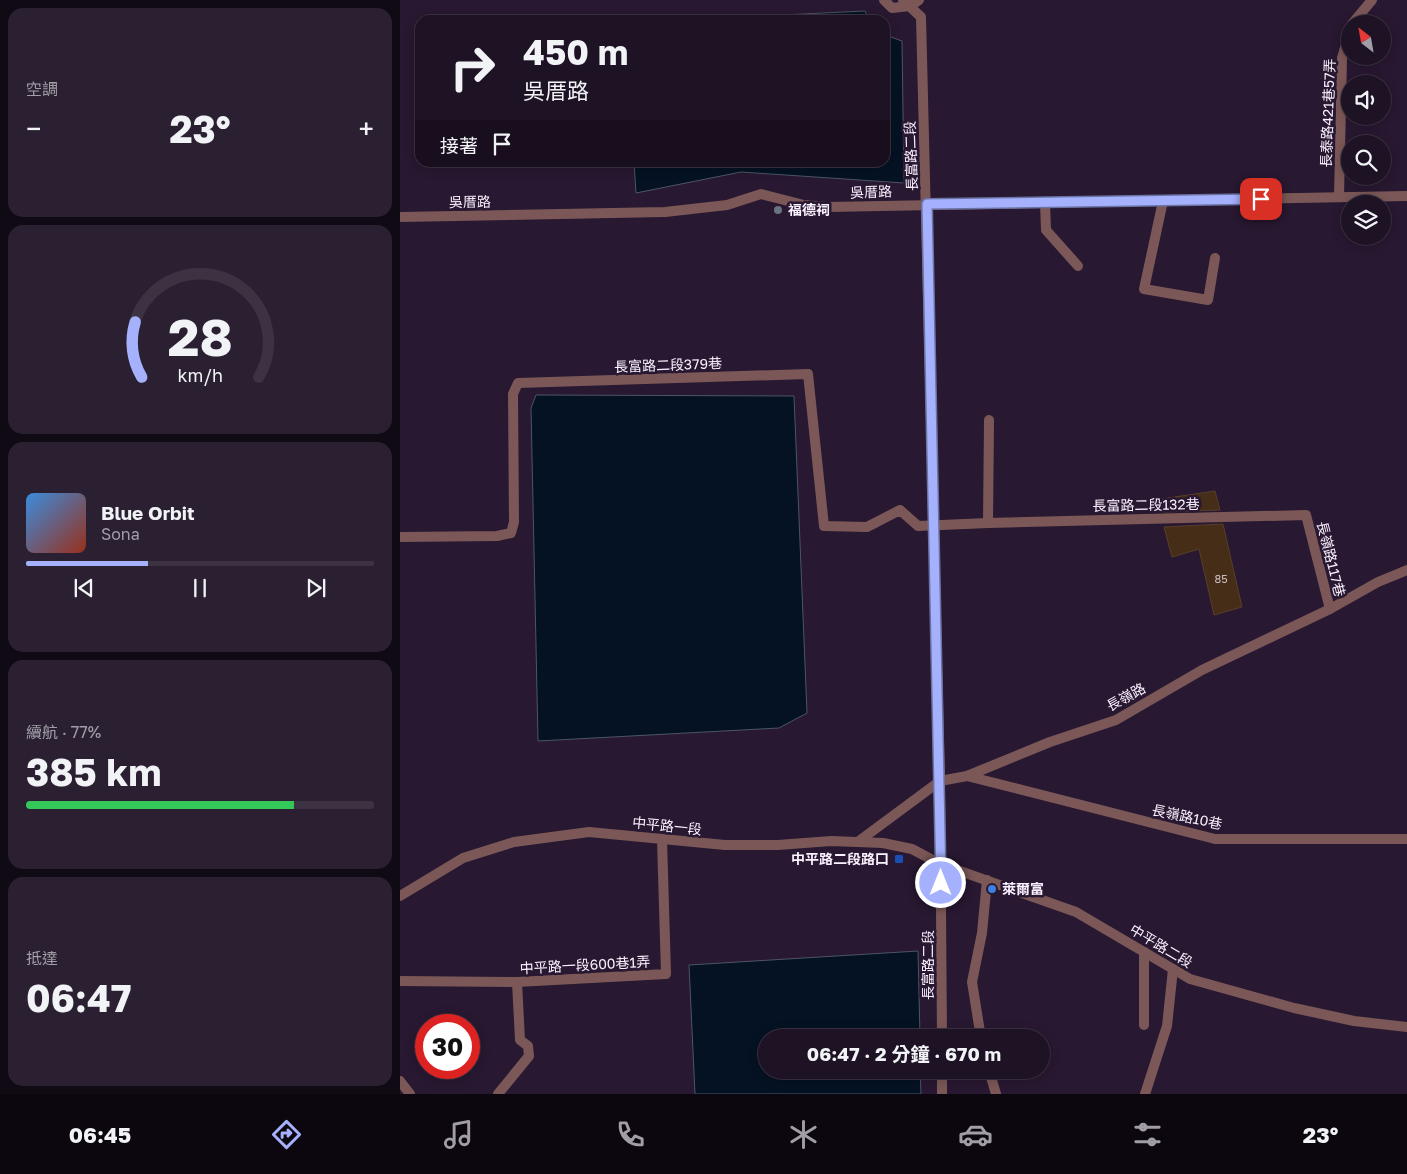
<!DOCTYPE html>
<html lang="zh-TW">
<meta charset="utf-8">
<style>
:root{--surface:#1e1225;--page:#2b2032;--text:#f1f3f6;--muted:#a19ea7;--line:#3c3242;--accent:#a5b1fc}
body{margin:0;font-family:"Golos Text","Noto Sans TC",sans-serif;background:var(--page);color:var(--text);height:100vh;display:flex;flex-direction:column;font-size:19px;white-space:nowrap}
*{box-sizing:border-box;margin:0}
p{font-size:16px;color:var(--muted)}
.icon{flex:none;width:28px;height:28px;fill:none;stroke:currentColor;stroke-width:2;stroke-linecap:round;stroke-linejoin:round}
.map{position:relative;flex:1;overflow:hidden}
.drawer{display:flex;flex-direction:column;gap:8px;padding:8px;background:#100a14;width:400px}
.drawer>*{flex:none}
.guide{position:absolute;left:15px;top:15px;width:475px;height:152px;border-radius:15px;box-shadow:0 2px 12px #0003,0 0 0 1px var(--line);background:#1e1225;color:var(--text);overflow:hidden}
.needle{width:32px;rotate:329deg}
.fabs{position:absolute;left:941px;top:15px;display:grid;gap:10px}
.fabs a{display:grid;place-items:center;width:50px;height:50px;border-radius:50%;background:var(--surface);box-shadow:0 2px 12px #0003,0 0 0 1px var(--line);font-size:25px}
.speed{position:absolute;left:15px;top:1014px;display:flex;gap:10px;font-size:25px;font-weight:700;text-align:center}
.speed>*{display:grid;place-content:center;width:65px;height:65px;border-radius:50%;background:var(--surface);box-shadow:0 2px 12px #0003,0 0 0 1px var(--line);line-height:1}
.speed .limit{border:8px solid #d22;background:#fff;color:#111}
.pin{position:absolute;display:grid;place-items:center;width:42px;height:42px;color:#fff;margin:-21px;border-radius:10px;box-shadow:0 2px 8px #0006}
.me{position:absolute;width:55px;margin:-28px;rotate:0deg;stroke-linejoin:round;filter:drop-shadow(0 0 4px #0008)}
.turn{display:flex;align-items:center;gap:18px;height:105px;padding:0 25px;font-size:22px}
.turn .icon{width:65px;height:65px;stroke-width:2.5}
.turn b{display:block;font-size:35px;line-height:42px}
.then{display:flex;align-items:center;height:48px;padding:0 25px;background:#0003;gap:10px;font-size:19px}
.big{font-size:38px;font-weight:700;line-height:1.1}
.drawer .card{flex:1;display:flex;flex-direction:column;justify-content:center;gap:8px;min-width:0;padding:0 18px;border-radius:15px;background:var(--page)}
.drawer .dial{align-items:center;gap:0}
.dial svg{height:130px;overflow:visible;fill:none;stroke:var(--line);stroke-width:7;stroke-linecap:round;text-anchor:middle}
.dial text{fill:var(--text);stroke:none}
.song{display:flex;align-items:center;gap:15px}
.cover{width:60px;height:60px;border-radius:8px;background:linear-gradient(135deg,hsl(210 70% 55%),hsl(10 70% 35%))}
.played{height:5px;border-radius:2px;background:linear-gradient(90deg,var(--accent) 35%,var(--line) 35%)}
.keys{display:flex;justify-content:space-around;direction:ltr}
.heat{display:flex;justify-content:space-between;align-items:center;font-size:28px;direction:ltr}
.charge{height:8px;border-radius:4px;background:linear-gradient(90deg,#34c759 77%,var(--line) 0)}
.trip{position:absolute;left:358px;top:1029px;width:292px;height:50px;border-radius:25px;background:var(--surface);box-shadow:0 2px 12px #0003,0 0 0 1px var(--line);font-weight:700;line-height:50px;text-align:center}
.tabs{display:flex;height:80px;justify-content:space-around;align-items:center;background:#0c070f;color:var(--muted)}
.tabs .icon{width:35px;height:35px}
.tabs .on{color:var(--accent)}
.tabs b{font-size:22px;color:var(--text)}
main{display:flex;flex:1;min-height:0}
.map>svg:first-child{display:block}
.water{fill:#051223;stroke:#4e5565}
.building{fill:#452d17;stroke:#593f29}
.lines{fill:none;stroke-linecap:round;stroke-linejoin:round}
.minor{stroke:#7b5857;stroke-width:10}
.route-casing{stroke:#6b73a4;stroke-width:12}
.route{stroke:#a5b1fc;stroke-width:9}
.worship-dot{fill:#6b7280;stroke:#281831;stroke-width:2}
.transit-dot{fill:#1a4fb4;stroke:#281831;stroke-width:2}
.shop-dot{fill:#3f7fe0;stroke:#281831;stroke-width:2}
.labels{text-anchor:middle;stroke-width:5;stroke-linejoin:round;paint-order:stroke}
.number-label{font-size:11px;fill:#cdc0c5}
.street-label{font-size:14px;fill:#faf1ff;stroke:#281831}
.poi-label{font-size:14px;font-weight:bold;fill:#faf1ff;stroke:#281831;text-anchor:start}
</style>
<main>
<section class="drawer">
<div class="card"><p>空調</p>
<div class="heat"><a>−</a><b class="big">23°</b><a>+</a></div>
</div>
<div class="card dial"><svg viewBox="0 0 100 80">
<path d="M14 69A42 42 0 1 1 86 69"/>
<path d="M14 69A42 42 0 0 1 10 35" stroke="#a5b1fc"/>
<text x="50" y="56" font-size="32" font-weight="700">28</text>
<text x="50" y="72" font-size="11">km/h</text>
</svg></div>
<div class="card">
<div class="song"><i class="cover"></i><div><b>Blue Orbit</b><p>Sona</p></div></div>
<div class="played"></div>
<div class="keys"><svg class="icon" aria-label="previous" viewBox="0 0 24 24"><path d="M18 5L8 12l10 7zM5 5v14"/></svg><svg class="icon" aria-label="pause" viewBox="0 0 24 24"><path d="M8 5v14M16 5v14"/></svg><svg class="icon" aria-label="next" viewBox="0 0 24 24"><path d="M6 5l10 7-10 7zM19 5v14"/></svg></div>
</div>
<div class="card"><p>續航 · 77%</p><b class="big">385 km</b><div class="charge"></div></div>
<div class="card"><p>抵達</p><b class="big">06:47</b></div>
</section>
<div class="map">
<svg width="1007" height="1094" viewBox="0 0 1007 1094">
<rect width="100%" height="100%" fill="#281831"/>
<g class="water">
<path d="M465,11L469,20H277Z"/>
<path d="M485,35L502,41L504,183L341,172L236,193L234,163L485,162Z"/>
<path d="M136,395L394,396L407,713L379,728L138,741L131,408Z"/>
<path d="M518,951L520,1037L366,1038V1070H520L521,1094H295L289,965Z"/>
</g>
<g class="building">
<path d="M815,491L820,510L764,512L761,499Z"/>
<path d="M823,524L842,607L814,615L799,549L772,557L764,527Z"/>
</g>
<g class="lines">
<g class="minor">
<path d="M484,0L492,8L510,6L519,0"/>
<path d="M503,0L521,17L540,781L542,1038"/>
<path d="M952,24L972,0"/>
<path d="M939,197L942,58L950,31"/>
<path d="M763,201L744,289L808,300L815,258"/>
<path d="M645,203L646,230L678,266"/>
<path d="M0,217L265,212L327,205L361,194L404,205L427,207L1007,196"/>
<path d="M588,523L906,515L930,609"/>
<path d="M0,537L97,536L111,533L114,522L113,394L118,383L408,374L424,526L467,527L500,510L518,526L588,523L589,420"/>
<path d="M567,776L815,839H1007"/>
<path d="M459,841L540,781L567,776L650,742L716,720L802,670L930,609L978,582L1007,570"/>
<path d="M0,896L63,858L114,842L189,832L325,845H378L431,841L483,843L512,849L540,864L676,912L790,979L894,1008L954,1021L1007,1027"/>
<path d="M0,981L117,982L266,974L262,839"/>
<path d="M744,1025V952"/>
<path d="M581,1038L572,982L582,933L587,880"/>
<path d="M542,1070V1094"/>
<path d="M589,1070L596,1094"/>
<path d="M0,1081L10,1094"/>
<path d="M98,1094L129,1056L128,1046L120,1040L117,982"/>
<path d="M745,1094L767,1026L773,969"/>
</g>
</g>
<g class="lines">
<g class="route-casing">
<path id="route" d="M541,883L527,204L861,199"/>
</g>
<use href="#route" class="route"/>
</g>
<circle class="worship-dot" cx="378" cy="210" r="5"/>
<rect class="transit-dot" x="494" y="854" width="10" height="10" rx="2.5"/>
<circle class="shop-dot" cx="592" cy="889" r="5"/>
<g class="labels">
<g class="number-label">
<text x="821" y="583">85</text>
</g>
<g class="street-label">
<text transform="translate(928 113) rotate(-88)" y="5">長泰路421巷57弄</text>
<text transform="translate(511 156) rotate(-92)" y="5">長富路二段</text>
<text transform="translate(471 192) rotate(-2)" y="5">吳厝路</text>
<text transform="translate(70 202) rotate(-1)" y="5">吳厝路</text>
<text transform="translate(268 365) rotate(-2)" y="5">長富路二段379巷</text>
<text transform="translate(746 505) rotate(-1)" y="5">長富路二段132巷</text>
<text transform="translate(931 559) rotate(76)" y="5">長嶺路117巷</text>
<text transform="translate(726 697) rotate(-29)" y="5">長嶺路</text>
<text transform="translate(787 817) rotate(12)" y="5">長嶺路10巷</text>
<text transform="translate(267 826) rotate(6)" y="5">中平路一段</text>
<text transform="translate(761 946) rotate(31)" y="5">中平路二段</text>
<text transform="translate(185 965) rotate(-3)" y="5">中平路一段600巷1弄</text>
<text transform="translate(528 965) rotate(-90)" y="5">長富路二段</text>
</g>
<g class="poi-label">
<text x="388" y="215">福德祠</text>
<text x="489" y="864" text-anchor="end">中平路二段路口</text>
<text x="602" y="894">萊爾富</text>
</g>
</g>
</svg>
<div class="fabs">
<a><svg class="needle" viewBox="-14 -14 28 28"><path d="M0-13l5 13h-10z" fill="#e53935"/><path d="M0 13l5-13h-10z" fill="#a19ea7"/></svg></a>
<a><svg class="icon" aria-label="sound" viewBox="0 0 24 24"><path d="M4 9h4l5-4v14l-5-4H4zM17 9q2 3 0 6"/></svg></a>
<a><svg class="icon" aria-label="search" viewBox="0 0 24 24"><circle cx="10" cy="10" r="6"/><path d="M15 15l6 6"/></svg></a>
<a><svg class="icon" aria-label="layers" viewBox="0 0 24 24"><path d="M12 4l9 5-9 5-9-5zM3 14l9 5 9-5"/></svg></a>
</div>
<div class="speed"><div class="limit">30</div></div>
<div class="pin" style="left:861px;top:199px;background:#d93025"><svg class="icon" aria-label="arrive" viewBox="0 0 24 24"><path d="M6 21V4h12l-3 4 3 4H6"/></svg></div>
<svg class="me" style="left:541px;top:883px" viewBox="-20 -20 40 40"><circle r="17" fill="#a5b1fc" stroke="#fff" stroke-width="3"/><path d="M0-11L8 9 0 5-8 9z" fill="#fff"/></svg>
<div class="trip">06:47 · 2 分鐘 · 670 m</div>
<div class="guide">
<div class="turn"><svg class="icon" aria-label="right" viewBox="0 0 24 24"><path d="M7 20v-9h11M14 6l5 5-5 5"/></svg><div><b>450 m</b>吳厝路</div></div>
<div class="then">接著<svg class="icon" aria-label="arrive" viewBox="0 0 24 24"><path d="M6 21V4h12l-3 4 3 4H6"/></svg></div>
</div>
</div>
</main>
<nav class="tabs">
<b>06:45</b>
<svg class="icon on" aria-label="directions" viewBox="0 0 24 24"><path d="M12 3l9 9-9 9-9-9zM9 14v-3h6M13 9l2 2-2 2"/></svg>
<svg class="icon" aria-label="music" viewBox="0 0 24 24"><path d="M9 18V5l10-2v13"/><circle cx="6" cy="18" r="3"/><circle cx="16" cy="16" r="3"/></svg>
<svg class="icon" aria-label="phone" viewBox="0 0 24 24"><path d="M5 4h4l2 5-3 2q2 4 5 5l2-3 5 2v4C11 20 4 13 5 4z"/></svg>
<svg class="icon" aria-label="climate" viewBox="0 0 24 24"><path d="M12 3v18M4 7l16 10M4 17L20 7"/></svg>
<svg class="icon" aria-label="car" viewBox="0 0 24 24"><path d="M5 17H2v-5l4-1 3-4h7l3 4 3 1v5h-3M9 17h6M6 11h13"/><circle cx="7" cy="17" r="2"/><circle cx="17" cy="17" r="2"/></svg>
<svg class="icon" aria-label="filters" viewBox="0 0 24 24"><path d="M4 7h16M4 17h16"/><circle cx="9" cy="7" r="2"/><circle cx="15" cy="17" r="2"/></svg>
<b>23°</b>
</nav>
